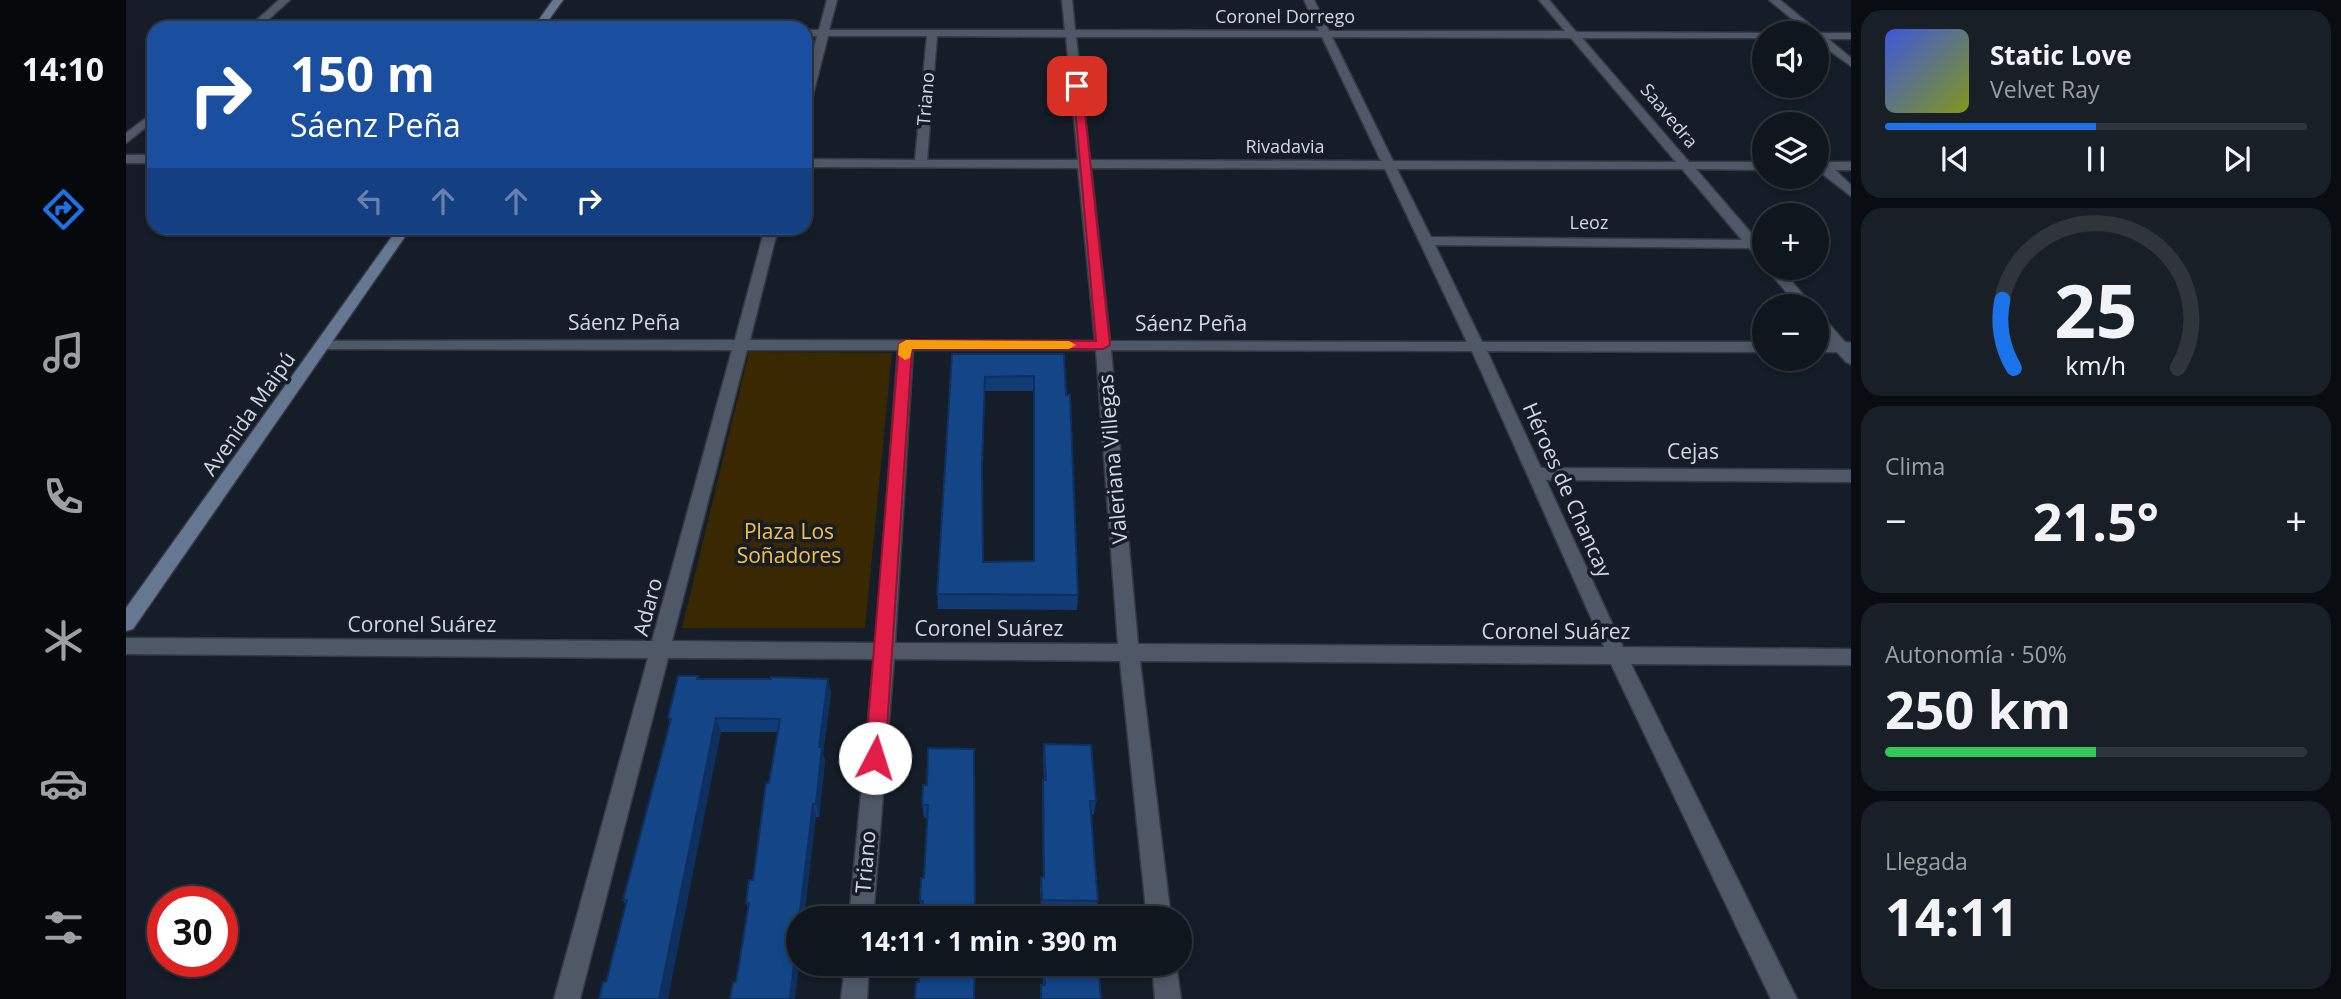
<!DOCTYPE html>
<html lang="es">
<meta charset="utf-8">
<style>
:root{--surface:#10161e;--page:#191f27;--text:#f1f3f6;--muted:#9c9fa4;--line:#30353c;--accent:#1a73e8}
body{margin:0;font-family:"Open Sans",sans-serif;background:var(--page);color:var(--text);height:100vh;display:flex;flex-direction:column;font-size:26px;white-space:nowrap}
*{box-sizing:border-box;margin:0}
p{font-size:23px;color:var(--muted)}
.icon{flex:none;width:38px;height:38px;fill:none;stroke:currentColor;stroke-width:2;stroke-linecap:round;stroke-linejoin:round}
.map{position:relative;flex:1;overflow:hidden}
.sheet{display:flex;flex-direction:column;gap:10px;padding:10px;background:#090c10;width:490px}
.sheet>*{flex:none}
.hud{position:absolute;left:21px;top:21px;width:665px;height:214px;border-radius:21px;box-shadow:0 4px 10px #0003,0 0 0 2px var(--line);background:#1a4fa0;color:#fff;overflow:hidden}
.fabs{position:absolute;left:1626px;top:21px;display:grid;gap:14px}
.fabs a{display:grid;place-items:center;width:77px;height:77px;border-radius:50%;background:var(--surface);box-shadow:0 4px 10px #0003,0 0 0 2px var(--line);font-size:35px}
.speed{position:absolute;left:21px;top:886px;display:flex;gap:14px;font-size:35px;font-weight:700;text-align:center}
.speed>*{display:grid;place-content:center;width:91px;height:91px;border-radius:50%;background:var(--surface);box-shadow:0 4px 10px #0003,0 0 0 2px var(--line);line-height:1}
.speed .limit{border:10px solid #d22;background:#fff;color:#111}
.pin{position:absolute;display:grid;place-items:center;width:60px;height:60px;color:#fff;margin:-30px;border-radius:14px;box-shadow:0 4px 10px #0006}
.me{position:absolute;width:77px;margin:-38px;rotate:5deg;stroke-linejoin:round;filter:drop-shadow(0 0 5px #0008)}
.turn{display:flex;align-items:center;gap:24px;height:147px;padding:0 28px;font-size:32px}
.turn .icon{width:91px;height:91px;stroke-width:2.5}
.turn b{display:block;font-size:49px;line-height:60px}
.lanes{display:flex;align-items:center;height:66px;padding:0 28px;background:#0003;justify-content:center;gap:35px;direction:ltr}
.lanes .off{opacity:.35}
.big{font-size:52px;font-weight:700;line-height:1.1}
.sheet .widget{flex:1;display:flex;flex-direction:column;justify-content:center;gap:10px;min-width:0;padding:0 24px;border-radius:21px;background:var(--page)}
.sheet .dial{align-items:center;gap:0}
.dial svg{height:182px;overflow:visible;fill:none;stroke:var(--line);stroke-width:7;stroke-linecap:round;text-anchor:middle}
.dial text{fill:var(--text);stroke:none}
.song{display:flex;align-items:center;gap:21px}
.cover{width:84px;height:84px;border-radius:10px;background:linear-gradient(135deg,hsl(230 70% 55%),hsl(70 70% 35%))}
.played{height:7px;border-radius:4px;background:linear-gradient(90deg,var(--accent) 50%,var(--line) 50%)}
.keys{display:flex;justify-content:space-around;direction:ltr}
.heat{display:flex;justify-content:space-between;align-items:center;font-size:38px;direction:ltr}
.charge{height:10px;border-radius:5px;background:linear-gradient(90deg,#34c759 50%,var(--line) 0)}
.trip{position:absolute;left:660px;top:906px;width:406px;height:70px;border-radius:35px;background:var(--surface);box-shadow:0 4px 10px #0003,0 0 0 2px var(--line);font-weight:700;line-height:70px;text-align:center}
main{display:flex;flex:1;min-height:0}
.menu{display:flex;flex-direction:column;width:126px;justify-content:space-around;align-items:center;background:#06090c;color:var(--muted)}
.menu .icon{width:49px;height:49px}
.menu .on{color:var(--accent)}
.menu b{font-size:32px;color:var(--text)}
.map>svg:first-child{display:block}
.green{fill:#392800}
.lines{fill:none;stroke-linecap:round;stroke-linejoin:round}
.street-casing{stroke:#353943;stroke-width:3}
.secondary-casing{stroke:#353943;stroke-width:3}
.street{fill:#4f5866;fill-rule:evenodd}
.secondary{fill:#657791;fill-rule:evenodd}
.wall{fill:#103b74;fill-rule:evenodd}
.shaded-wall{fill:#0d305e}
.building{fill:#134587;stroke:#0d305e;stroke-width:2;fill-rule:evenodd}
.route{fill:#e11d48;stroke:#92132f;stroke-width:2}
.slow{fill:#f59e0b}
.labels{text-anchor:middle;stroke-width:7;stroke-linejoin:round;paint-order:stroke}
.far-street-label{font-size:18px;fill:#d4d9e1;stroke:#151d28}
.street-label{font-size:21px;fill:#d4d9e1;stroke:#151d28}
.park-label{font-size:21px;fill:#fbc03f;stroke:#151d28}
</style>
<main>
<nav class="menu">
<b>14:10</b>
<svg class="icon on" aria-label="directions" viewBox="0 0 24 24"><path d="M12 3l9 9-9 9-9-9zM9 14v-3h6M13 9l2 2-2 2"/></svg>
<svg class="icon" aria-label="music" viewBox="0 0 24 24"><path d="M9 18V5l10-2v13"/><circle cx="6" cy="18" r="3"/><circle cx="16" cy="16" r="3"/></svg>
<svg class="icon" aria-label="phone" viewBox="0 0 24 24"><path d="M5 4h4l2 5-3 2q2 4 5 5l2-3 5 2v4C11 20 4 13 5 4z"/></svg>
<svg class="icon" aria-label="climate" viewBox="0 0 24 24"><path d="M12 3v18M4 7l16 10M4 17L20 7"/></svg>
<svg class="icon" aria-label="car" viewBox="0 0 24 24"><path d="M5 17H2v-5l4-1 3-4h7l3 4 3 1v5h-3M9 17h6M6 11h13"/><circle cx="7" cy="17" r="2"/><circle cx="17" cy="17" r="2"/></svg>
<svg class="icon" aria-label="filters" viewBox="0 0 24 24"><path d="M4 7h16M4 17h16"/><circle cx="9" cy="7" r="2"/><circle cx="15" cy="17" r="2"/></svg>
</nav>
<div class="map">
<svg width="1725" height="999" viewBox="0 0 1725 999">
<rect width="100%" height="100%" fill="#151d28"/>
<path class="green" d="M623,352L766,353L739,628H556Z"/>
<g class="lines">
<g class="street-casing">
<g id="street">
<path d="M153,0H164L133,28H122Z"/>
<path d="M701,0H711L703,30H939L936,0H946L949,30L1193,31L1178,0H1188L1203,31H1439L1413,0H1423L1450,32L1642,33H1638V38H1456L1563,162H1638V170L1570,169L1638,248V261L1633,260L1623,248L1309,245L1356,342H1638V352L1361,351L1415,468L1725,470V482L1420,480L1497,647L1725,649V665L1505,664L1671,999H1645L1485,664L1014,661L1045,919H1021L994,661L768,659L747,919H723L748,659L542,658L454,999H428L522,658L0,654V638L526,641L606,350L197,349L192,347L189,344L192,341L609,340L639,228H652L624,340L969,341L952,168L679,167V159L789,160L801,36H702L685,103L679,106V82L691,36H679V30H693ZM811,36L940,37L952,160H801ZM950,37H1196L1255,161L964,160ZM1206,37L1445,38L1550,162L1267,161ZM965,168L1259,169L1341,342L984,341ZM1271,169H1556L1616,240L1305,237ZM621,350H772L750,643L546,641ZM787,350H970L992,644L769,643ZM985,350L1346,351L1478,647L1012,644Z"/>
<path d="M1643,0H1654L1694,33H1725V39H1702L1725,58V66L1690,41V33H1683Z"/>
<path d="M28,112V121L0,143V133Z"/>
<rect x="0" y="155" width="28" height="8"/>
<path d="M1725,162V170H1709L1725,185V196L1690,169V163L1694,162Z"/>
<path d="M1640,268H1654L1687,306H1672Z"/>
<path d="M1690,314L1695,315L1719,342L1725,343V364L1720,362L1711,352H1690V342H1703L1690,328Z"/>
<path d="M719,964H743L741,999H715Z"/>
<path d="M1026,964H1050L1055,999H1029Z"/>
</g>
</g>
<g class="secondary-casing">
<g id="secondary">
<path d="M427,0H437L417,28H407Z"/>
<path d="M272,228H285L7,629L0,631V608Z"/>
</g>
</g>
<use href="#street" class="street"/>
<use href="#secondary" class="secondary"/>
</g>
<g class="wall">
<path d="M826,354H938L952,595L951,610L812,609L811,594ZM859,391H907L908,561L857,562L856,480Z"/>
<path d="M573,679H702L705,693L697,754L699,761L693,817H690L610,982L622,908L620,903L627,880L652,732H595L480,982L500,905L497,900L544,724L542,718Z"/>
<path d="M918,744L970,801L968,814H965L972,901L970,913L915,912L914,889L915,877H917L916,793L917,780H918L917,758Z"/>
<path d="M848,749L796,913H795L794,901L798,878L801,818H798L796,805L801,785Z"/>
<path d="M916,964H972L975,999H914L915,985H917Z"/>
</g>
<g class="shaded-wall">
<path d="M702,679L705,693L697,754L699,761L693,817L690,804L693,747Z"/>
<path d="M590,718L595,732L542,999H533Z"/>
<path d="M687,804L690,817L678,919H673Z"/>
<path d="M672,928V964H673L669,999H664Z"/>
</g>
<g class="building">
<path d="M826,354H938L940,395H944L952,595L811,594ZM908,376V561L857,562L856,466L859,377Z"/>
<path d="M552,676H572L571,679H645V677L702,679L693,747H696L690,804H687L673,919H672V928L664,999H604L607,982H610L623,903H620L623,880H627L640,783H643L654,719L590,718L533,999H473L477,982H480L501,900H497L545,719L542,718Z"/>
<path d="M918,744L965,745L970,801H964L972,901L916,900L915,877H918L917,780H920Z"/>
<path d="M802,748L848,749L849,919H796L797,901H794L795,878H798L802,805H796L797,785H801Z"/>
<path d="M794,964H849L848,999H789L790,982H793Z"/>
<path d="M918,964H972L975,999H915V985H919Z"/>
</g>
<path class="route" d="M947,84L956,86L984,345L977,349H786L759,758L756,764L749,767L742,764L739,758L773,344L780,340L970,341Z"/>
<path class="slow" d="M780,340L943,341L950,345L943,349H786L784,358L779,360L772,355L773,344Z"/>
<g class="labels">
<g class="far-street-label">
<text x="1159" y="23">Coronel Dorrego</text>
<text transform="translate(800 99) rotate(-85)" y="6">Triano</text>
<text transform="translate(1543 116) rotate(50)" y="6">Saavedra</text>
<text x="1159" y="153">Rivadavia</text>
<text x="1463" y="229">Leoz</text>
</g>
<g class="street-label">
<text x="498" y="330">Sáenz Peña</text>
<text x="1065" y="331">Sáenz Peña</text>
<text transform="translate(123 414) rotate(-55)" y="7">Avenida Maipú</text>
<text x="1567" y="459">Cejas</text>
<text transform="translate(987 459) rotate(-95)" y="7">Valeriana Villegas</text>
<text transform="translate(1441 490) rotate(66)" y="7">Héroes de Chancay</text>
<text transform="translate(522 607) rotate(-75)" y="7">Adaro</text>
<text x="296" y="632">Coronel Suárez</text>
<text x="863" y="636">Coronel Suárez</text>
<text x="1430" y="639">Coronel Suárez</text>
<text transform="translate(740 862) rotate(-85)" y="7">Triano</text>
</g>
<g class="park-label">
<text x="663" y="539">Plaza Los<tspan x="663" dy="24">Soñadores</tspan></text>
</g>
</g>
</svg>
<div class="fabs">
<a><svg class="icon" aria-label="sound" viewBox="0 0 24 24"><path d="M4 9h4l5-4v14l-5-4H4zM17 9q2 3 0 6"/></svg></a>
<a><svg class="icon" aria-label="layers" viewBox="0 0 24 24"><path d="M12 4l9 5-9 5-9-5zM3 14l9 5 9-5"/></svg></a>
<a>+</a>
<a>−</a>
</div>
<div class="speed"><div class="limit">30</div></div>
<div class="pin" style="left:951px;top:86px;background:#d93025"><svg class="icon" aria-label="arrive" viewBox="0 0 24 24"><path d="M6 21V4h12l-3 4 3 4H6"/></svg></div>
<svg class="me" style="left:749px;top:758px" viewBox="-20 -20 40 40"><circle r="19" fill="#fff"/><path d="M0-13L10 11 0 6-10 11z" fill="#e11d48"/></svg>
<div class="trip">14:11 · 1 min · 390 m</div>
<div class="hud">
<div class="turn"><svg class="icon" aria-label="right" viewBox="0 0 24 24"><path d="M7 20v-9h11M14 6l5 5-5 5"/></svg><div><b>150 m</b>Sáenz Peña</div></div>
<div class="lanes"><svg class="icon off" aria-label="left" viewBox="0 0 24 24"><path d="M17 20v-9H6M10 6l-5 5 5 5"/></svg><svg class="icon off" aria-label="ahead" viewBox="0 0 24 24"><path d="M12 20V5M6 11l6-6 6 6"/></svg><svg class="icon off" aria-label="ahead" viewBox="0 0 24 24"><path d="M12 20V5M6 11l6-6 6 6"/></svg><svg class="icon" aria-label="right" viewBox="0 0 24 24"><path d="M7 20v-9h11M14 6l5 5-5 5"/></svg></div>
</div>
</div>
<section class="sheet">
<div class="widget">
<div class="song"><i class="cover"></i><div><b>Static Love</b><p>Velvet Ray</p></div></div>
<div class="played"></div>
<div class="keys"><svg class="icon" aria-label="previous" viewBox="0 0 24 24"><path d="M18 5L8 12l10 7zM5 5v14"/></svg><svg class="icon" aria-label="pause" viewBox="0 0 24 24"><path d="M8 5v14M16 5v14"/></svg><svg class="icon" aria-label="next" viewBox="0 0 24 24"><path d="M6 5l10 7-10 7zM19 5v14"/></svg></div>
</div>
<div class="widget dial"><svg viewBox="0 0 100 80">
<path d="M14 69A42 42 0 1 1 86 69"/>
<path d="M14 69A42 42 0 0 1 9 39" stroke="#1a73e8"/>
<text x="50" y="56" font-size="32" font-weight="700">25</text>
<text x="50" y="72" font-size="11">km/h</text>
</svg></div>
<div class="widget"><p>Clima</p>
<div class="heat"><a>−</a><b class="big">21.5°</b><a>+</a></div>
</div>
<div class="widget"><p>Autonomía · 50%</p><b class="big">250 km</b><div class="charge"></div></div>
<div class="widget"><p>Llegada</p><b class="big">14:11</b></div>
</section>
</main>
